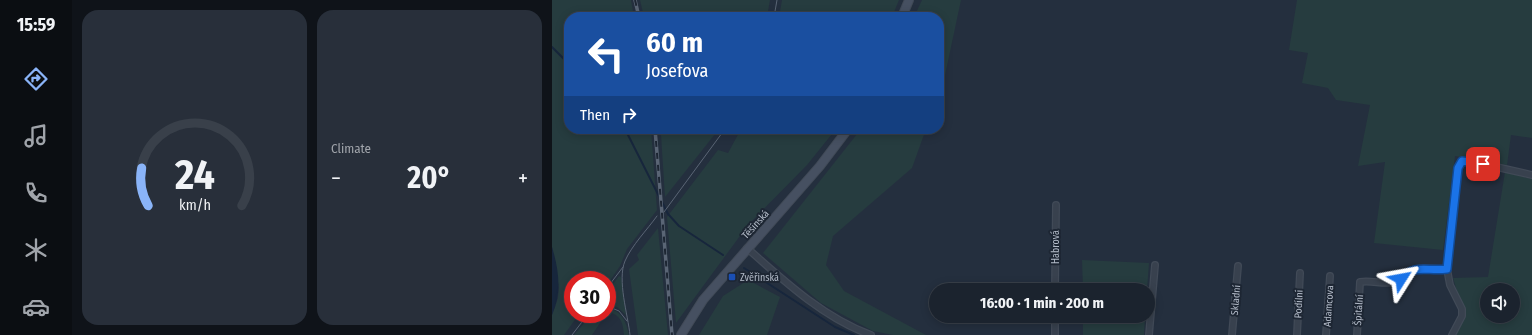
<!DOCTYPE html>
<meta charset="utf-8">
<style>
:root{--surface:#1b232e;--page:#282f3a;--text:#f1f3f6;--muted:#a0a4aa;--line:#39404a;--accent:#8ab4f8}
body{margin:0;font-family:"Fira Sans Condensed",sans-serif;background:var(--page);color:var(--text);height:100vh;display:flex;flex-direction:column;font-size:15px;white-space:nowrap}
*{box-sizing:border-box;margin:0}
p{font-size:13px;color:var(--muted)}
.icon{flex:none;width:22px;height:22px;fill:none;stroke:currentColor;stroke-width:2;stroke-linecap:round;stroke-linejoin:round}
.map{position:relative;flex:1;overflow:hidden}
.details{display:flex;flex-direction:column;gap:10px;padding:10px;background:#0f1319;width:480px}
.details>*{flex:none}
.top-card{position:absolute;left:12px;top:12px;width:380px;height:122px;border-radius:16px;box-shadow:0 2px 10px #0003,0 0 0 1px var(--line);background:#1a4fa0;color:#fff;overflow:hidden}
.fabs{position:absolute;left:928px;top:283px;display:grid;gap:8px}
.fabs a{display:grid;place-items:center;width:40px;height:40px;border-radius:50%;background:var(--surface);box-shadow:0 2px 10px #0003,0 0 0 1px var(--line);font-size:20px}
.speed{position:absolute;left:12px;top:271px;display:flex;gap:8px;font-size:20px;font-weight:700;text-align:center}
.speed>*{display:grid;place-content:center;width:52px;height:52px;border-radius:50%;background:var(--surface);box-shadow:0 2px 10px #0003,0 0 0 1px var(--line);line-height:1}
.speed .limit{border:6px solid #d22;background:#fff;color:#111}
.pin{position:absolute;display:grid;place-items:center;width:34px;height:34px;color:#fff;margin:-17px;border-radius:8px;box-shadow:0 2px 6px #0006}
.me{position:absolute;width:44px;margin:-22px;rotate:56deg;stroke-linejoin:round;filter:drop-shadow(0 0 3px #0008)}
.turn{display:flex;align-items:center;gap:14px;height:84px;padding:0 16px;font-size:18px}
.turn .icon{width:52px;height:52px;stroke-width:2.5}
.turn b{display:block;font-size:28px;line-height:34px}
.then{display:flex;align-items:center;height:38px;padding:0 16px;background:#0003;gap:8px;font-size:15px}
.big{font-size:30px;font-weight:700;line-height:1.1}
.details .tile{flex:1;display:flex;flex-direction:column;justify-content:center;gap:6px;min-width:0;padding:0 14px;border-radius:16px;background:var(--page)}
.details .dial{align-items:center;gap:0}
.dial svg{height:104px;overflow:visible;fill:none;stroke:var(--line);stroke-width:7;stroke-linecap:round;text-anchor:middle}
.dial text{fill:var(--text);stroke:none}
.heat{display:flex;justify-content:space-between;align-items:center;font-size:22px;direction:ltr}
.details .tiles{flex:1;display:grid;gap:10px;grid-template-columns:repeat(2,1fr)}
.trip{position:absolute;left:377px;top:283px;width:226px;height:40px;border-radius:20px;background:var(--surface);box-shadow:0 2px 10px #0003,0 0 0 1px var(--line);font-weight:700;line-height:40px;text-align:center}
main{display:flex;flex:1;min-height:0}
.tab-bar{display:flex;flex-direction:column;width:72px;justify-content:space-around;align-items:center;background:#0b0e12;color:var(--muted)}
.tab-bar .icon{width:28px;height:28px}
.tab-bar .active{color:var(--accent)}
.tab-bar b{font-size:18px;color:var(--text)}
.map>svg:first-child{display:block}
.green{fill:#263c3f;fill-rule:evenodd}
.water{fill:#17263c}
.lines{fill:none;stroke-linecap:round;stroke-linejoin:round}
.stream{stroke:#17263c;stroke-width:2}
.minor-casing{stroke:#414a57;stroke-width:8}
.secondary-casing{stroke:#414a57;stroke-width:10}
.minor{stroke:#38414e;stroke-width:5.5}
.secondary{stroke:#465061;stroke-width:8}
.tram{stroke:#5a6575;stroke-width:1}
.rail-casing{stroke:#5a6575;stroke-width:3.5}
.rail{stroke:#1d2633;stroke-width:2;stroke-dasharray:6;stroke-linecap:butt}
.route-casing{stroke:#114b97;stroke-width:10}
.route{stroke:#1a73e8;stroke-width:7}
.transit-dot{fill:#1a4fb4;stroke:#1d2633;stroke-width:1.5}
.labels{text-anchor:middle;stroke-width:4;stroke-linejoin:round;paint-order:stroke}
.street-label{font-size:10px;fill:#b4bcc9;stroke:#1d2633}
.poi-label{font-size:10px;fill:#b4bcc9;stroke:#1d2633;text-anchor:start}
</style>
<main>
<nav class="tab-bar">
<b>15:59</b>
<svg class="icon active" aria-label="directions" viewBox="0 0 24 24"><path d="M12 3l9 9-9 9-9-9zM9 14v-3h6M13 9l2 2-2 2"/></svg>
<svg class="icon" aria-label="music" viewBox="0 0 24 24"><path d="M9 18V5l10-2v13"/><circle cx="6" cy="18" r="3"/><circle cx="16" cy="16" r="3"/></svg>
<svg class="icon" aria-label="phone" viewBox="0 0 24 24"><path d="M5 4h4l2 5-3 2q2 4 5 5l2-3 5 2v4C11 20 4 13 5 4z"/></svg>
<svg class="icon" aria-label="climate" viewBox="0 0 24 24"><path d="M12 3v18M4 7l16 10M4 17L20 7"/></svg>
<svg class="icon" aria-label="car" viewBox="0 0 24 24"><path d="M5 17H2v-5l4-1 3-4h7l3 4 3 1v5h-3M9 17h6M6 11h13"/><circle cx="7" cy="17" r="2"/><circle cx="17" cy="17" r="2"/></svg>
</nav>
<section class="details">
<div class="tiles">
<div class="tile dial"><svg viewBox="0 0 100 80">
<path d="M14 69A42 42 0 1 1 86 69"/>
<path d="M14 69A42 42 0 0 1 9 40" stroke="#8ab4f8"/>
<text x="50" y="56" font-size="32" font-weight="700">24</text>
<text x="50" y="72" font-size="11">km/h</text>
</svg></div>
<div class="tile"><p>Climate</p>
<div class="heat"><a>−</a><b class="big">20°</b><a>+</a></div>
</div>
</div>
</section>
<div class="map">
<svg width="980" height="335" viewBox="0 0 980 335">
<rect width="100%" height="100%" fill="#242f3e"/>
<g class="green">
<path d="M0,0H79L82,17H17V129H99L105,210L75,249L68,266L55,285V280H21V314H27L12,335H0V315L6,298L7,288L0,247Z"/>
<path d="M88,0H218L215,17H92Z"/>
<path d="M230,0H347L340,17H227Z"/>
<path d="M370,0H409L392,80L387,93V17H362Z"/>
<path d="M745,0H980V138L959,135L955,165L903,156L891,250L822,243L833,162L806,166L818,105L784,100L776,88L750,83L756,53L737,50Z"/>
<path d="M108,129H167L113,197L109,135Z"/>
<path d="M189,129H284L255,165L196,225L124,323L115,217L166,150L176,153Z"/>
<path d="M309,129H374L360,168L281,236L274,265L292,291L374,335H341L321,331L269,303L211,253Z"/>
<path d="M953,172L980,179V335H902L912,314L901,278L936,277ZM935,290H961V316H935Z"/>
<path d="M106,228L116,335H86L77,269L87,260L85,255Z"/>
<path d="M530,260L597,263L595,290H531Z"/>
<path d="M67,276L69,277L74,315L65,307L55,305V292Z"/>
<path d="M196,280L228,297L215,335H147L171,296Z"/>
<path d="M55,308C70,311 74,321 77,335H72C71,325 70,317 60,313L58,316L55,314Z"/>
<path d="M40,314H54L40,335H22Z"/>
<path d="M531,316H593L592,335H531Z"/>
</g>
<path class="water" d="M0,247C7,270 10,293 0,315Z"/>
<g class="lines">
<g class="stream">
<path d="M0,47L17,64"/>
<path d="M73,129L116,214L127,226L171,255"/>
<path d="M192,268L283,327L302,335"/>
</g>
<g class="minor-casing">
<g id="minor">
<path d="M195,248C232,281 272,318 319,335"/>
<path d="M503,290L504,205"/>
<path d="M503,335V316"/>
<path d="M597,335L603,265"/>
<path d="M680,335L686,266"/>
<path d="M745,335L748,273"/>
<path d="M774,335L778,276"/>
<path d="M805,335L808,282C820,280 832,285 843,282C852,281 854,270 864,269C874,267 885,270 895,269"/>
<path d="M900,335L910,316V309L898,285L895,269L906,168L910,161H918L980,175"/>
</g>
</g>
<g class="secondary-casing">
<g id="secondary">
<path d="M350,17L357,0"/>
<path d="M129,335L151,300L268,166L296,129"/>
</g>
</g>
<use href="#minor" class="minor"/>
<use href="#secondary" class="secondary"/>
<g class="tram">
<path d="M222,17L225,0"/>
<path d="M112,212L173,129"/>
<path d="M55,288L71,267"/>
<path d="M55,306L67,311L75,321"/>
<path d="M20,335L36,314"/>
<path d="M78,335C76,315 65,280 73,261C80,245 95,230 105,216"/>
</g>
<g class="rail-casing">
<g id="rail">
<path d="M83,0L87,17"/>
<path d="M103,129L120,335"/>
</g>
</g>
<use href="#rail" class="rail"/>
</g>
<g class="lines">
<g class="route-casing">
<path id="route" d="M849,279C864,263 875,272 895,269L906,168L910,161L931,164"/>
</g>
<use href="#route" class="route"/>
</g>
<rect class="transit-dot" x="176" y="273" width="8" height="8" rx="2"/>
<g class="labels">
<g class="street-label">
<text transform="translate(203 224) rotate(-48)" y="4">Těšínská</text>
<text transform="translate(503 247) rotate(-90)" y="4">Habrová</text>
<text transform="translate(683 300) rotate(-85)" y="4">Skladní</text>
<text transform="translate(746 304) rotate(-87)" y="4">Podílní</text>
<text transform="translate(776 306) rotate(-86)" y="4">Adamcova</text>
<text transform="translate(806 310) rotate(-86)" y="4">Špitální</text>
</g>
<g class="poi-label">
<text x="188" y="281">Zvěřinská</text>
</g>
</g>
</svg>
<div class="fabs">
<a><svg class="icon" aria-label="sound" viewBox="0 0 24 24"><path d="M4 9h4l5-4v14l-5-4H4zM17 9q2 3 0 6"/></svg></a>
</div>
<div class="speed"><div class="limit">30</div></div>
<div class="pin" style="left:931px;top:164px;background:#d93025"><svg class="icon" aria-label="arrive" viewBox="0 0 24 24"><path d="M6 21V4h12l-3 4 3 4H6"/></svg></div>
<svg class="me" style="left:849px;top:279px" viewBox="-20 -20 40 40"><path d="M0-17L14 15 0 8-14 15z" fill="#1a73e8" stroke="#fff" stroke-width="4"/></svg>
<div class="trip">16:00 · 1 min · 200 m</div>
<div class="top-card">
<div class="turn"><svg class="icon" aria-label="left" viewBox="0 0 24 24"><path d="M17 20v-9H6M10 6l-5 5 5 5"/></svg><div><b>60 m</b>Josefova</div></div>
<div class="then">Then<svg class="icon" aria-label="right" viewBox="0 0 24 24"><path d="M7 20v-9h11M14 6l5 5-5 5"/></svg></div>
</div>
</div>
</main>
